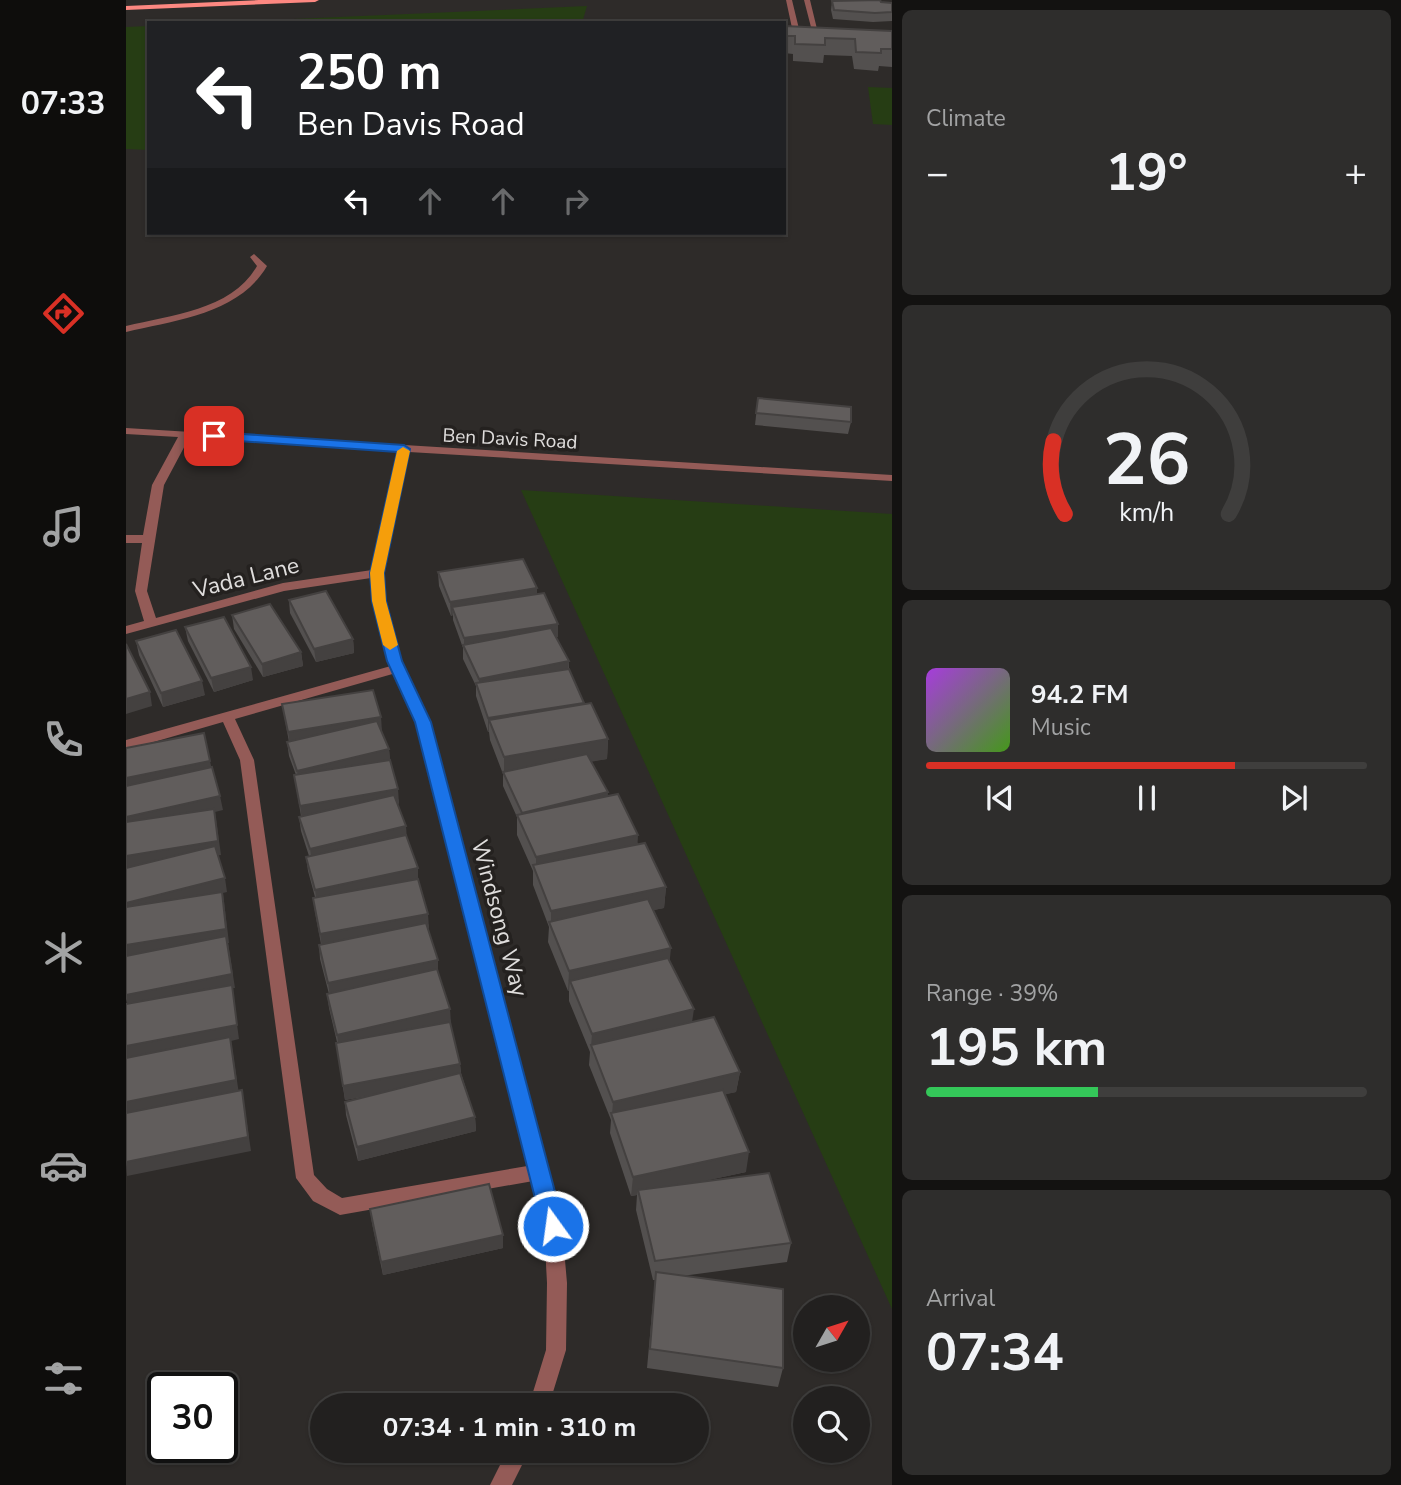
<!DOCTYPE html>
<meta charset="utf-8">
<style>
:root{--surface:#22201f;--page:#2e2d2c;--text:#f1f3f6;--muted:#a2a3a4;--line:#3f3e3d;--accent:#d93025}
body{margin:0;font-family:"Nunito Sans",sans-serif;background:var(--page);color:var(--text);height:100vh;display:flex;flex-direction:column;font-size:26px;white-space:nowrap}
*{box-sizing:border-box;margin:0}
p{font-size:23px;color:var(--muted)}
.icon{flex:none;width:38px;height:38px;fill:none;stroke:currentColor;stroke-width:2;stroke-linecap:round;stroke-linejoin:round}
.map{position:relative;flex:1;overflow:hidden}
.side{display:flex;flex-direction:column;gap:10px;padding:10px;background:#131211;width:509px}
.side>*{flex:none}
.banner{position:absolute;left:21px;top:21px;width:639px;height:214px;border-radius:0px;box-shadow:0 2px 5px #0004,0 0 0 2px var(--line);background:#202124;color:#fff;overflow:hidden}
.needle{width:46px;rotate:51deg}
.fabs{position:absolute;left:667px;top:1295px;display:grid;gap:14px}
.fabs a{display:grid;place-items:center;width:77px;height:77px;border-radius:50%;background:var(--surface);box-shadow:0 2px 5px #0004,0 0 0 2px var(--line);font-size:35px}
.speed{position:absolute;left:21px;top:1372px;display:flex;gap:14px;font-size:35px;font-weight:700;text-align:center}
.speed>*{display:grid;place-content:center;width:91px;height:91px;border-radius:50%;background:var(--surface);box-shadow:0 2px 5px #0004,0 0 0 2px var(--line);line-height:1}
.speed .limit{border:4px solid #111;border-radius:10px;background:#fff;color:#111}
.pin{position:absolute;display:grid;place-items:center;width:60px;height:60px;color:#fff;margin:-30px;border-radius:14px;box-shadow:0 4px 10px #0006}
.me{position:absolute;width:77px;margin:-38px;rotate:346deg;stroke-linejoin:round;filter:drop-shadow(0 0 5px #0008)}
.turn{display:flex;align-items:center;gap:24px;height:147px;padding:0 35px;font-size:32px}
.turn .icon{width:91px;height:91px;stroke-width:2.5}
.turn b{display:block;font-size:49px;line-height:60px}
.lanes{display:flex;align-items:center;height:66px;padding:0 35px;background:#0003;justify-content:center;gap:35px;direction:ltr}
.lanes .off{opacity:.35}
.big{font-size:52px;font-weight:700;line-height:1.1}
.side .widget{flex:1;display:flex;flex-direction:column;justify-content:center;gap:10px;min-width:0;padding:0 24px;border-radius:10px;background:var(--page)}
.side .dial{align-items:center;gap:0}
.dial svg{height:182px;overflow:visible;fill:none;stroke:var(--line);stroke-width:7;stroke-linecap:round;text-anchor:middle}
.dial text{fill:var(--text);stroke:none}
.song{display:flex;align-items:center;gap:21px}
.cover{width:84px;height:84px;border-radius:10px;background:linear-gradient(135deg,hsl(280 70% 55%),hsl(100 70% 35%))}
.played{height:7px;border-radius:4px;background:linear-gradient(90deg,var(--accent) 70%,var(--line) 70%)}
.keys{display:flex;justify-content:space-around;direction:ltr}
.heat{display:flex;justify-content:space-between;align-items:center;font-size:38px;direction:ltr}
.charge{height:10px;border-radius:5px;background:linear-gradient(90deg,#34c759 39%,var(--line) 0)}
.trip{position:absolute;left:184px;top:1393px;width:399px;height:70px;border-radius:35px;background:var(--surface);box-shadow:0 2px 5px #0004,0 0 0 2px var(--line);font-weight:700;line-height:70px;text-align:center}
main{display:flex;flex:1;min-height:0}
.tab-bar{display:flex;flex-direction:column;width:126px;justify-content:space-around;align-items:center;background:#0e0d0c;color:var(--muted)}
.tab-bar .icon{width:49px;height:49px}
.tab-bar .on{color:var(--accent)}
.tab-bar b{font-size:32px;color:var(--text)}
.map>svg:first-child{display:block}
.green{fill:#263d14}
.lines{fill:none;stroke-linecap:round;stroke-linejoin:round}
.service{fill:#945b57;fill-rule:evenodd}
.minor{fill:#945b57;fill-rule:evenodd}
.primary{fill:#fd8881;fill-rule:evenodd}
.wall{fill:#53504f}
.shaded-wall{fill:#444140}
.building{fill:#615d5c;stroke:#444140;stroke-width:2}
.route{fill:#1a73e8;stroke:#114b97;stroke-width:2}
.slow{fill:#f59e0b}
.labels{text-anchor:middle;stroke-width:7;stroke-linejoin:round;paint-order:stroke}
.far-street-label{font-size:19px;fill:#e0dedd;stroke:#24211f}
.street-label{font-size:23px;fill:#e0dedd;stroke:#24211f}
</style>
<main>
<nav class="tab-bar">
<b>07:33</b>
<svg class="icon on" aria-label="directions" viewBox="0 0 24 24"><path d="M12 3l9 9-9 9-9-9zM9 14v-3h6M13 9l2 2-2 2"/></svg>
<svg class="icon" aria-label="music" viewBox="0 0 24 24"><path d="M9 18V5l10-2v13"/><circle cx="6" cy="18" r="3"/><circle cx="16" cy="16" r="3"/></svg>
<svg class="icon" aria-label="phone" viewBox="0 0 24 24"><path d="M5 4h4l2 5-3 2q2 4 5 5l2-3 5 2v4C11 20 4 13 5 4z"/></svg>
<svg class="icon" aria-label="climate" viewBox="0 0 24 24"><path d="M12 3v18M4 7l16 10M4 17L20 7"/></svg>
<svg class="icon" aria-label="car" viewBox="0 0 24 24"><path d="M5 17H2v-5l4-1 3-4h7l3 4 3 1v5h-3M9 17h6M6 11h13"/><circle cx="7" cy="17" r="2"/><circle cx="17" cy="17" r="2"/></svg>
<svg class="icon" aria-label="filters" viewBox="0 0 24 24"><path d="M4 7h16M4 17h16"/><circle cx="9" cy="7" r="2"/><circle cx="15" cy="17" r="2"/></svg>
</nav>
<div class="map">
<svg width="766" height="1485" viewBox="0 0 766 1485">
<rect width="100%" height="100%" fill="#2e2b29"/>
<g class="green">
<path d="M461,6L456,23H80Z"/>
<path d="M23,26V150L0,149V27Z"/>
<path d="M742,87L766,88V125L747,124Z"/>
<path d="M395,490L766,514V1309Z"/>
</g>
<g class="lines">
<g class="service">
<path d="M660,0H666L673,29L663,34L660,32L666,28Z"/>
<path d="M678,0H684L691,29L702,33V35L686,31Z"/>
<path d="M128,254L141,266C113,314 50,320 0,332V326C45,315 106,310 131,266L124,257Z"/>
<path d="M272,664L279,668L277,671L109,719L128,760L188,1175L201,1189L216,1198L413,1164L420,1166L422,1172L420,1178L413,1180L214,1215L187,1201L170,1178L114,760L97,722L0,750V740Z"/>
</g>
<g class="minor">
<path d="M0,428L766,475V481L283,452L257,573L259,601L275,661L304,722L436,1226L441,1283L440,1350L423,1405H403L420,1350L421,1283L418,1226L290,722C267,672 249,633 245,578L158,591L0,634V626L18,621L9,591L16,543H0V535H17L26,485L52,437L0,434ZM63,438L272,451L246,570L157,583L30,618L21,591L38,485Z"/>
<path d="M381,1451H403L386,1485H364Z"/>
</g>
<path class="primary" d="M133,0H193L189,2L0,10V6Z"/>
</g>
<g class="wall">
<path d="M706,1L766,3V21L747,22L707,19L705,10Z"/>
<path d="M658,26L766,31V67L753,66L752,71L728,69L726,56L698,55L697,63L667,61V54L658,53Z"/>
<path d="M632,398L725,422L722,434L629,425Z"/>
<path d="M312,572L411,588V594L432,637H430L443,661V669L458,704L482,739L481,759L465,761L482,796L512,844L540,887L538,908L527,910L544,961L566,1022L614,1072L610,1092L599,1094L620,1172L568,1183L665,1243L661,1262L556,1276L657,1368L652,1387L521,1368L529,1280H527L510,1210L511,1195L505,1196L484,1133L485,1120L463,1065L464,1052L443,1001V991H442L422,942L423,927L407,885V871L391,835V817L377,786V774L364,740L363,732H362L350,696V686L337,659V648L327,620V615L325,616L313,586Z"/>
<path d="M163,600L227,639L228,653L190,662L164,613Z"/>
<path d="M106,615L175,652L177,666L137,677L108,629Z"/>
<path d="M59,627L127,680L88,692L62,641Z"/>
<path d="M10,641L79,695L37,707L13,655Z"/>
<path d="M156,704L255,731L263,749L264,762L273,803L272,804L281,839L292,868V881L303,928L301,929L325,1023H324L334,1064L335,1073L349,1117L350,1131L232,1161L220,1115L219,1102L242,1096L219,1100L212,1056L210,1043L211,1042L203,1008L201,994H203L194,959L193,945L195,944L189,912L187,898L189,897L182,871L180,857L183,856L175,831L173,817L175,816L168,775H170L163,756L161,742H163Z"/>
<path d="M244,1209L377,1248L257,1275L246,1223Z"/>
</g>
<g class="shaded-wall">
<path d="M411,588V601L326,607L327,615L325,616L324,602Z"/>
<path d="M432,624V637L340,651L338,648V638Z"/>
<path d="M227,639L228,653L190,662L188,649Z"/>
<path d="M175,652L177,666L137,677L136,664Z"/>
<path d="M443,661L442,674L353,692V679Z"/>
<path d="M125,667L127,680L88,692L85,678Z"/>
<path d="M76,681L79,695L37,707L35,693Z"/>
<path d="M24,692L26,706L0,714V699Z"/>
<path d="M458,703L363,720V732H362V718Z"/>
<path d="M255,717L256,731L164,746L162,732Z"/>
<path d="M482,739L481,759L379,777L378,775V757Z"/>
<path d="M263,749L264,763L173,785L171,771Z"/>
<path d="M84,761L87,775L0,792V778Z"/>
<path d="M272,789L273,803L176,820L174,806Z"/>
<path d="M482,792L481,806L396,826V813Z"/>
<path d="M94,796L97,810L89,812L95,855L0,870V817Z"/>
<path d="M280,826L281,840L186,863L184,849Z"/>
<path d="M512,835L511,855L410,871V857Z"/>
<path d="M292,868V882L191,904L189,890Z"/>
<path d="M99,878L101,892L97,893L103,943H102L109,988H106L113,1039L105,1041L113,1094L0,1117V1046L3,1009L0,999V903Z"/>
<path d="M540,887L538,908L427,931L425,926V911Z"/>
<path d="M302,914L303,928L196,948L194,934Z"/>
<path d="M545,948L543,968L444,981L443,991H442L443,971Z"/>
<path d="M312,960V974L204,997L202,983Z"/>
<path d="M324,1009L325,1023L213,1049L211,1035Z"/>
<path d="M568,1009L565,1029L465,1047L466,1034Z"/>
<path d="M334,1064L335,1078L219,1100L217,1086Z"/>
<path d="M614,1072L610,1092L488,1121L486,1115L487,1102Z"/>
<path d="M116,1090L125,1151L1,1176L0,1162Z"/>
<path d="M349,1117L350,1131L232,1161L231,1147Z"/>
<path d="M623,1152L620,1172L513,1195L512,1190L511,1195L505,1196L507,1177Z"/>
<path d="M377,1235V1248L257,1275L255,1262Z"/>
</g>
<g class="building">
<path d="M754,0L755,2L766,3V12L749,13L708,10L706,1Z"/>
<path d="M658,26L766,31V49H755V53L730,52L729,39L699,38V45L669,44V36H658Z"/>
<path d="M632,398L725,407V422L630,413Z"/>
<path d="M397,559L411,588L324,602L312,572Z"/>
<path d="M200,591L227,639L188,649L163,600Z"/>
<path d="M418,593L432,624L338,638L326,607Z"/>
<path d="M144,604L175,652L136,664L106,615Z"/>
<path d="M98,617L125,667L85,678L59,627Z"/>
<path d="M425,628L443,661L353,679L337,645Z"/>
<path d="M50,630L76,681L35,693L10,641Z"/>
<path d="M0,644L24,692L0,699Z"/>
<path d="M443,669L458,703L362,718L350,683Z"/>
<path d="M247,690L255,717L162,732L156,704Z"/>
<path d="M465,703L482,739L378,757L363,720Z"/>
<path d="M251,721L263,749L171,771L161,742Z"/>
<path d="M78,733L84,761L0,778V748Z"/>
<path d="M461,754L482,792L396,813L377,772Z"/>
<path d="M264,760L272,789L174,806L168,775Z"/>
<path d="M86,767L94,796L0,817V786Z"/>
<path d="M492,794L512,835L410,857L391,815Z"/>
<path d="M268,795L280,826L184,849L173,817Z"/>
<path d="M88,809L92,841L0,856V822Z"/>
<path d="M280,835L292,868L189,890L180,857Z"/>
<path d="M519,843L540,887L425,911L407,865Z"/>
<path d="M89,846L99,878L0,903V868Z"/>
<path d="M292,879L302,914L194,934L187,898Z"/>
<path d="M96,892L100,929L0,945V907Z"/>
<path d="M522,899L545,948L443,971L423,922Z"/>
<path d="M300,923L312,960L202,983L193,945Z"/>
<path d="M100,936L106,974L0,995V956Z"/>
<path d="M542,958L568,1009L466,1034L444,981Z"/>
<path d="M311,969L324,1009L211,1035L201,994Z"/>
<path d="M106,985L111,1025L0,1046V1004Z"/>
<path d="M588,1017L614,1072L487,1102L465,1045Z"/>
<path d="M324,1022L334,1064L217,1086L210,1043Z"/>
<path d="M104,1037L110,1080L0,1102V1058Z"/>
<path d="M334,1073L349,1117L231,1147L219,1102Z"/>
<path d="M116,1090L122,1137L0,1162V1113Z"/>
<path d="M597,1090L623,1152L507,1177L485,1113Z"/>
<path d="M643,1173L665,1243L529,1261L512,1190Z"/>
<path d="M363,1184L377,1235L255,1262L244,1209Z"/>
<path d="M530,1272L657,1289V1368L524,1349Z"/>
</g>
<path class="route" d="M88,432L278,445L284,449L258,573L260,601L276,661L305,722L438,1226L435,1233L427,1236L419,1233L416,1226L289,722L261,661L246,601L244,573L271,452L84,439V433Z"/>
<path class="slow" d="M277,447L284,451L258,573L260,601L272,645L264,650L257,645L246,601L244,573L271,451Z"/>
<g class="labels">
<g class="far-street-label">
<text transform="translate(384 438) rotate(3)" y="7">Ben Davis Road</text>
</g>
<g class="street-label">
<text transform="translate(120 577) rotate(-14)" y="8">Vada Lane</text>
<text transform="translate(374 918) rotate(75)" y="8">Windsong Way</text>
</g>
</g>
</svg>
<div class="fabs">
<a><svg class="needle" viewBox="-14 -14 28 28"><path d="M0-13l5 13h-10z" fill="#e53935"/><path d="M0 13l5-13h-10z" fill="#a2a3a4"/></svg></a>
<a><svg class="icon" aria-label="search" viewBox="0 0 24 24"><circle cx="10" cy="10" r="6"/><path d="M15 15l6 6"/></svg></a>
</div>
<div class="speed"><div class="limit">30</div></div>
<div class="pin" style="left:88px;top:436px;background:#d93025"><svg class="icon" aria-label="arrive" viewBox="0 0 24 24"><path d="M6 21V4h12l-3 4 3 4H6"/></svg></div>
<svg class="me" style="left:427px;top:1226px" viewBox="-20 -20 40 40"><circle r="17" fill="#1a73e8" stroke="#fff" stroke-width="3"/><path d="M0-11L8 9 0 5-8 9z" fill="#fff"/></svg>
<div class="trip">07:34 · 1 min · 310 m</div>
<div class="banner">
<div class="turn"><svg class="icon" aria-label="left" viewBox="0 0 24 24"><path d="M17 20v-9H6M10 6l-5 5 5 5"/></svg><div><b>250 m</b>Ben Davis Road</div></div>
<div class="lanes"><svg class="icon" aria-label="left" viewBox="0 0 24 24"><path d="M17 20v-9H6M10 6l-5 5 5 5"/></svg><svg class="icon off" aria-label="ahead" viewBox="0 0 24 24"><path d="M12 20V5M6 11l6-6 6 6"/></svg><svg class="icon off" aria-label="ahead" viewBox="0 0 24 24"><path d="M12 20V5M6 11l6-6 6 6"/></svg><svg class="icon off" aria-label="right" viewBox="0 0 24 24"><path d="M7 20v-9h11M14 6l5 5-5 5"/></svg></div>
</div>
</div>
<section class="side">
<div class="widget"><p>Climate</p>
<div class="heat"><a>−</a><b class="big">19°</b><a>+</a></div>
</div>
<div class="widget dial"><svg viewBox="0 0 100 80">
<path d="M14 69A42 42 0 1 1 86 69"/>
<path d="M14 69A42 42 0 0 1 9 37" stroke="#d93025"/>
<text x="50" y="56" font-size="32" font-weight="700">26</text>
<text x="50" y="72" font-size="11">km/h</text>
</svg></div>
<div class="widget">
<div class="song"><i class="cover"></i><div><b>94.2 FM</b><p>Music</p></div></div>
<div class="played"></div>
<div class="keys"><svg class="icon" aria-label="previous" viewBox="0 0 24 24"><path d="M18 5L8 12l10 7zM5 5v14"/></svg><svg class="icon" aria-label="pause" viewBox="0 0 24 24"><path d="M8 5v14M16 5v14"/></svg><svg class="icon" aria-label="next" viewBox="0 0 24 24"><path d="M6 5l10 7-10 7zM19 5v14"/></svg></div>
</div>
<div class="widget"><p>Range · 39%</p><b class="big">195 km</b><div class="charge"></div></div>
<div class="widget"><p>Arrival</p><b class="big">07:34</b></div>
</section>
</main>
